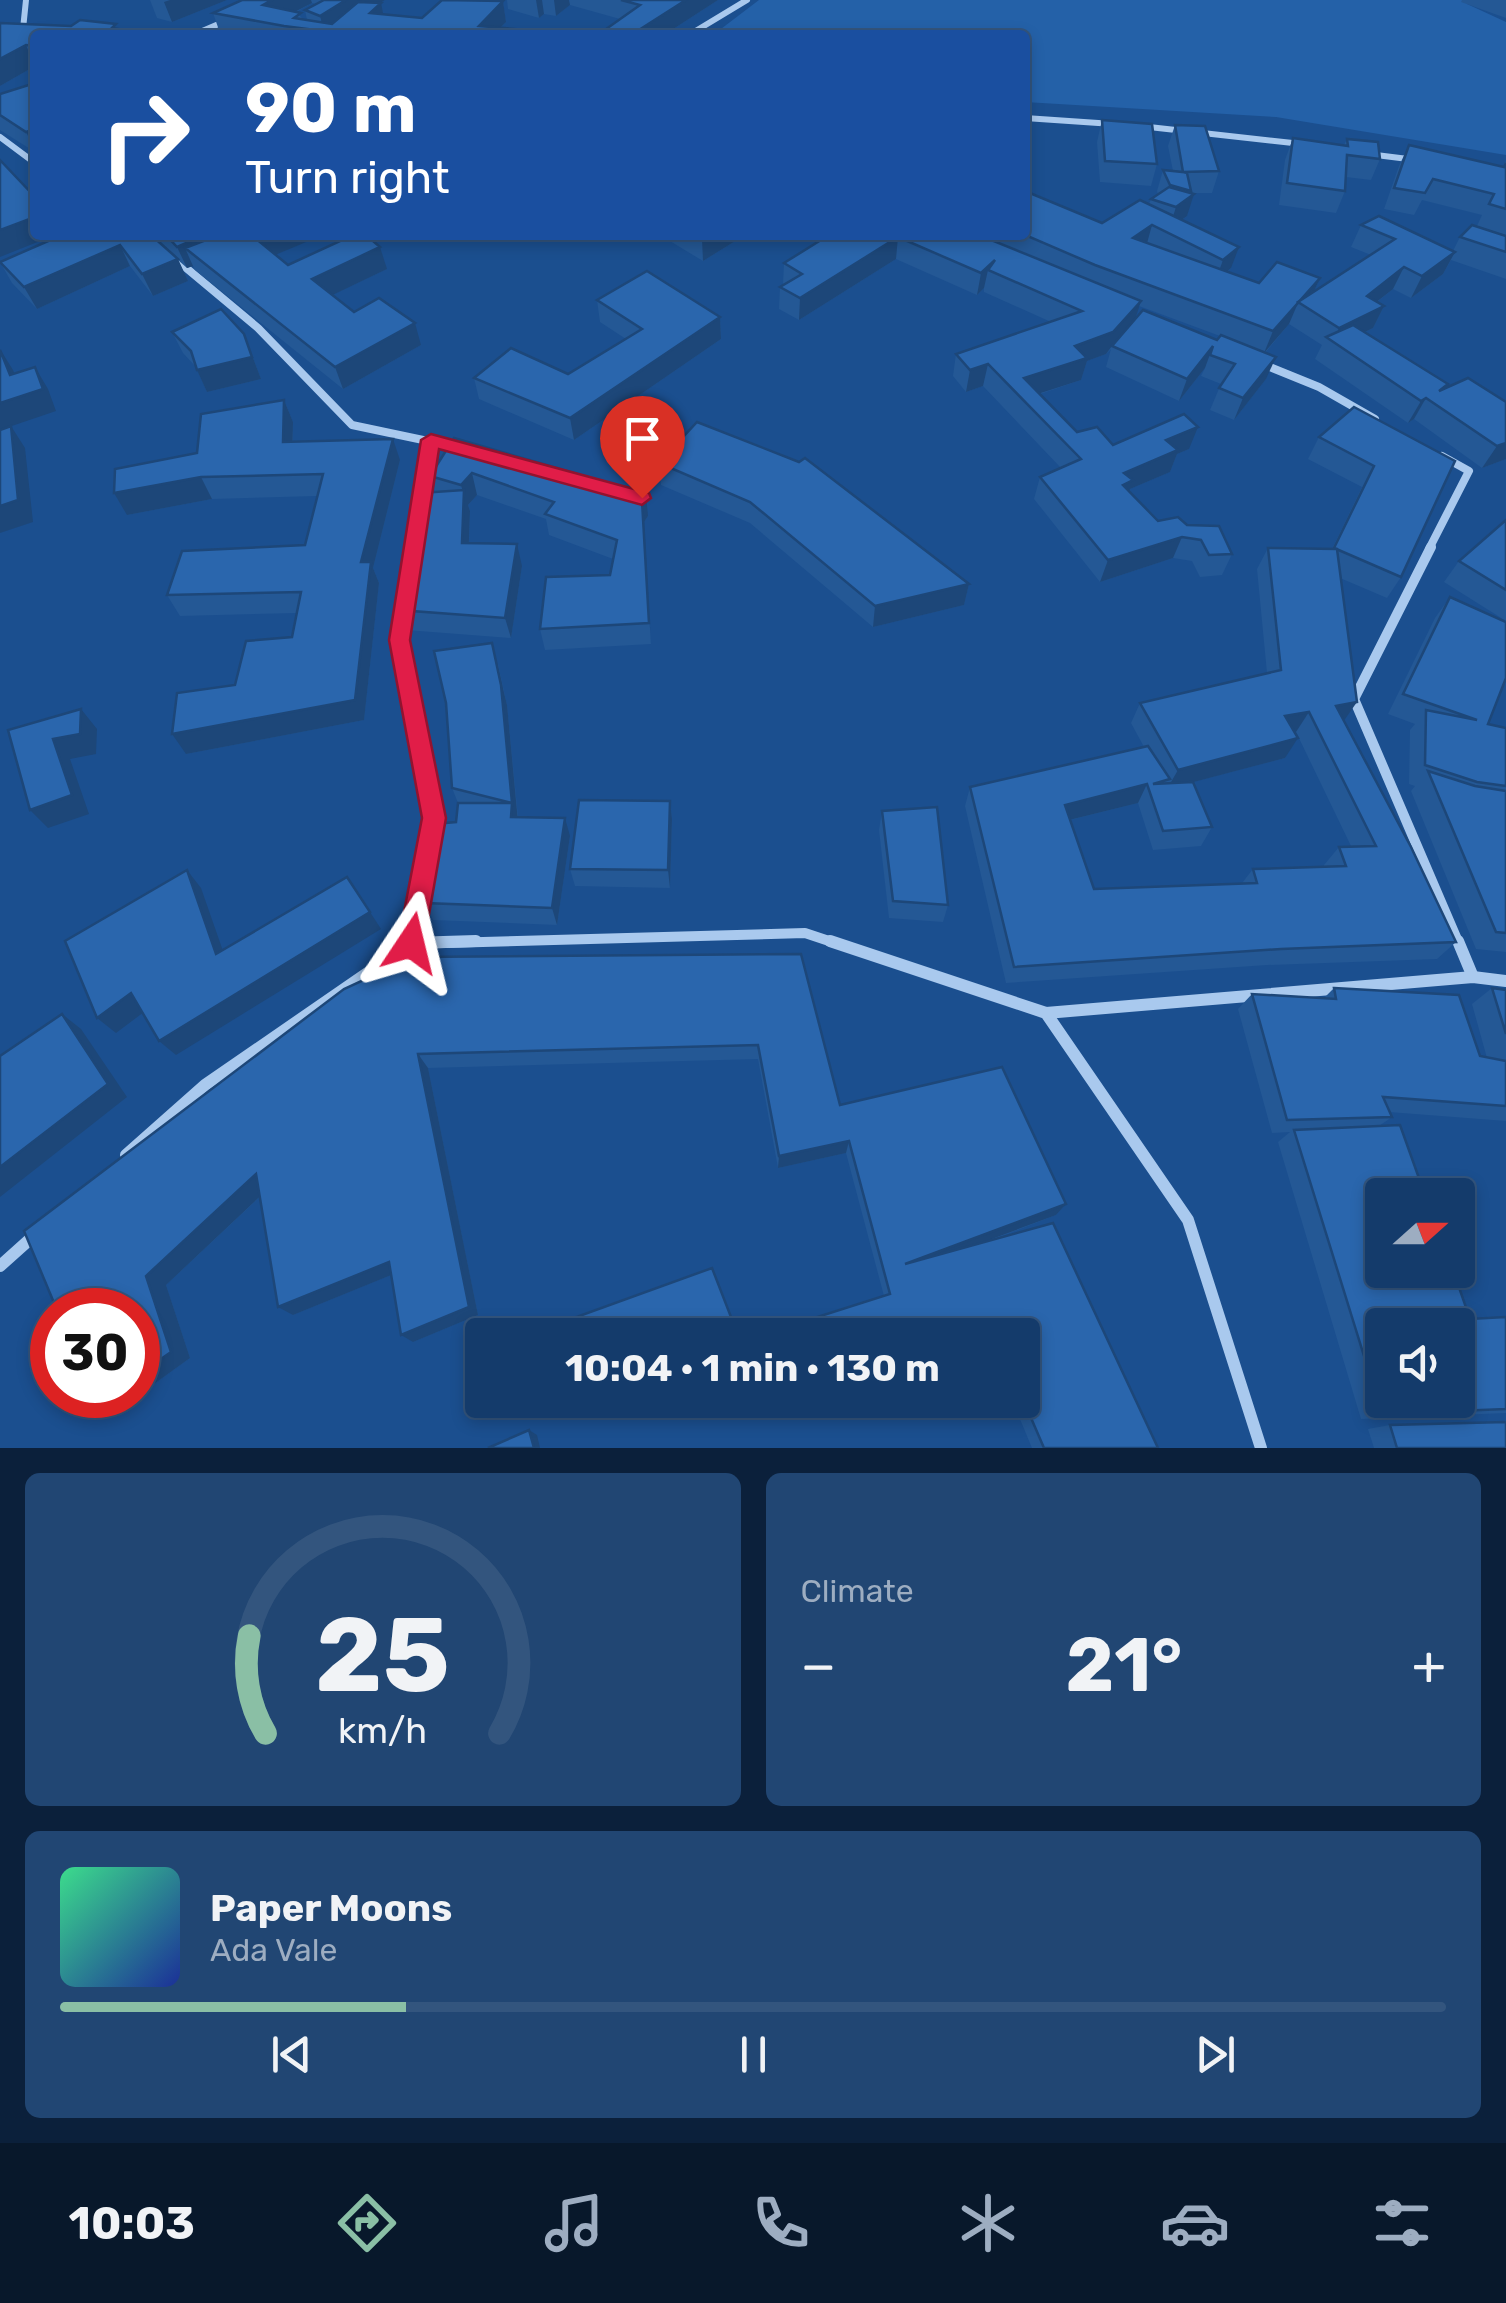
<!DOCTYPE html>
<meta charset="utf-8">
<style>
:root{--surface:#143b6b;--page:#214673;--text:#f1f3f6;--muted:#9dadc1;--line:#33557e;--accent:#8abfa5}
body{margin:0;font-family:Rubik,sans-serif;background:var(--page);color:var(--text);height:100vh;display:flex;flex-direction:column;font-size:38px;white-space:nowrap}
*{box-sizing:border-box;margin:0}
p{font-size:32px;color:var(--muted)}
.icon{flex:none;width:55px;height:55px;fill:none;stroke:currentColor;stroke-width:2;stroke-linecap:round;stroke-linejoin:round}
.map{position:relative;height:1448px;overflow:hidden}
.side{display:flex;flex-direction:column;gap:25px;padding:25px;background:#0b203b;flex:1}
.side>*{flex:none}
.banner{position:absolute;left:30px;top:30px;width:1000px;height:210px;border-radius:10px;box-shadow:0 5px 15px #0003,0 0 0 2px var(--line);background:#1a4fa0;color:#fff;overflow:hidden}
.needle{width:65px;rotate:69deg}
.fabs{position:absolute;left:1365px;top:1178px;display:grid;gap:20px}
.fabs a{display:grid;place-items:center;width:110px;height:110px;border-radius:10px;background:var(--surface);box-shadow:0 5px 15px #0003,0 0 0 2px var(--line);font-size:50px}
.speed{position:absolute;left:30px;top:1288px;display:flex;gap:20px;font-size:50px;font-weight:700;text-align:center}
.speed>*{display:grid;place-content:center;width:130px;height:130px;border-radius:50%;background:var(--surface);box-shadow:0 5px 15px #0003,0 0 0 2px var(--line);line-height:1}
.speed .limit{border:15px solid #d22;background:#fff;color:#111}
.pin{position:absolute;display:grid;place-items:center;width:85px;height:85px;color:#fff;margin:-102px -42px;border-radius:50% 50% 50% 0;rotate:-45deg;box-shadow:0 0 10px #0007}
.pin .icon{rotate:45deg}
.me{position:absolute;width:110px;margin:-55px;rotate:10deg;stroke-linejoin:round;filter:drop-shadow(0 0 8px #0008)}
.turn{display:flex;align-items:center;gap:35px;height:210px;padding:0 50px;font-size:45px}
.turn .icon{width:130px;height:130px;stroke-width:2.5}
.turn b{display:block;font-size:70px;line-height:85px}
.big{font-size:75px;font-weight:700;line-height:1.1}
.side .tile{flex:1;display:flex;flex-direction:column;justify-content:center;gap:15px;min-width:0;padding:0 35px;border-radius:15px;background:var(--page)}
.side .dial{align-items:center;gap:0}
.dial svg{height:260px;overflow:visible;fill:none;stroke:var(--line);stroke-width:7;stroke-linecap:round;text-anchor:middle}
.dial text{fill:var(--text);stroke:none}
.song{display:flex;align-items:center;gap:30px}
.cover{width:120px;height:120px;border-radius:15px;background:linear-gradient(135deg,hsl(150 70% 55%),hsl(230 70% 35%))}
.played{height:10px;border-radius:5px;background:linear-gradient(90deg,var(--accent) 25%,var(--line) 25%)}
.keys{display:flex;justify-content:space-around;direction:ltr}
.heat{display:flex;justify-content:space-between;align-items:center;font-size:55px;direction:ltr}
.side .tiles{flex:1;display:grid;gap:25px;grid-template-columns:1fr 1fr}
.tile:last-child{grid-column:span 2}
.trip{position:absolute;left:465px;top:1318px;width:575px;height:100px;border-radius:10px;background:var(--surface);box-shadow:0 5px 15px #0003,0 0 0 2px var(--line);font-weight:700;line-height:100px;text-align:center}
.tab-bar{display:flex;height:160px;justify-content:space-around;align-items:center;background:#08182b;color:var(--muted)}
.tab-bar .icon{width:70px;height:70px}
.tab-bar .selected{color:var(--accent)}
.tab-bar b{font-size:45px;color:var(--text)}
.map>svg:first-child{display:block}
.green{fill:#2461a8}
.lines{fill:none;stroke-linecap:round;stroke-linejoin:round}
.street-far3{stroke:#a9c9ee;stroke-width:6}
.street-far2{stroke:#a9c9ee;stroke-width:8}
.street-far1{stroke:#a9c9ee;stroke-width:10}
.street{stroke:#a9c9ee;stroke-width:12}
.wall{fill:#245895;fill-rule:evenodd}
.shaded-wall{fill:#1d4779}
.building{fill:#2a66ad;stroke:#1d4779;stroke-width:2.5;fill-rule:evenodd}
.route{fill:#e11d48;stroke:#92132f;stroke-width:2.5}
</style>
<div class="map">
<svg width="1506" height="1448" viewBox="0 0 1506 1448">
<rect width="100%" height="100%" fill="#1b4f8f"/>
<path class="green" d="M759,0H1471L1467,4L1506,22V155L1276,117L1025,102V35H713Z"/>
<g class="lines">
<g class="street-far3">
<path d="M23,29L26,0"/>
<path d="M193,35L228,20"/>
<path d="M689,35L747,0"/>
<path d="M1025,118L1113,124"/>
<path d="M1140,126L1302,144"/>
<path d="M0,137L35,163"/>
<path d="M1368,154L1416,160"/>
</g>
<g class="street-far2">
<path d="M173,257L258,328L352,425L461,448"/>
<path d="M1260,363L1319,387L1375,419"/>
<path d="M420,504L431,440"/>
<path d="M1429,549L1469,471L1442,456"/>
</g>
<g class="street-far1">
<path d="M1431,547L1354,699L1459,944"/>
<path d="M404,610L400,640L434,818L411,943"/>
<path d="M410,944L805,933L838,944"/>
</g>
<g class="street">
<path d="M830,941L1046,1013L1188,1220L1261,1448"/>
<path d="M1458,941L1473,977"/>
<path d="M1046,1013L1473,977L1506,981"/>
<path d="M126,1155L205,1085L411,943L476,941"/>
<path d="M0,1266L38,1232"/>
</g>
</g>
<g class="wall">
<path d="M150,0H227L172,22L157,18Z"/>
<path d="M242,0H385L380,3L383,14L422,18L483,1H503L506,22L500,28L587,35H230L220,33L213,13ZM312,3L316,4L305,10L307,20L303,19L296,12Z"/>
<path d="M507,0H718L664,35H599L620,19L570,5L556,16L544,14L539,18L508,9Z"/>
<path d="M1462,0H1506V18L1461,2Z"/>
<path d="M0,23L71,26L116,24L35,35V66L0,86Z"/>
<path d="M35,83V152L0,130V94Z"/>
<path d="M1102,120L1157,164L1151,186L1100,182L1097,142Z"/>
<path d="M1175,125L1219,171L1212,193H1192L1187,216L1182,220L1231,268L1227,272L1259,283L1320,278L1313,293L1371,255L1351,247L1361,225L1453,251L1460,237L1506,236V279L1451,260L1443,274L1411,298L1393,289L1377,302L1384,306L1373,328L1365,332L1445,388L1468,378L1506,459L1482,468L1414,419L1408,423L1315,359L1322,345L1289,324L1265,353L1266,379L1234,420L1210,410L1221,384L1201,376L1205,368L1179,401L1106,367L1111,349L1106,354L1087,361L1081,380L1040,394L1077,432L1113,445L1189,449L1177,454L1170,472L1130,489V491L1158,521L1187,525L1232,554L1222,575L1200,577L1192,561L1173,558L1100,582L1034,499L1040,477L1061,468L983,386L966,392L953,376L956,354L1051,322L984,292V288L977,295L896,259L799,320L779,309L780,287L783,285L784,263L829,235H1025L1102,223L1149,204L1151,199L1158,194L1157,191L1163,170L1173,171L1168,146ZM1139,306L1220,336L1217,340L1135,319Z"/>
<path d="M1293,138L1344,145L1347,139L1380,159L1371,180L1346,177L1345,191L1336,213L1279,205L1285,160Z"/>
<path d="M1409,145L1503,166L1506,161V235L1477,226L1482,215L1422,200L1414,215L1384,209L1399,166Z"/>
<path d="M62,235L177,258L154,235H211L212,238L276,255L288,265L387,269L332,295L354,312L421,345L343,389L195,270L193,266L187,268L178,260L188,281L153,296L130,266L37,309L12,283L0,262Z"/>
<path d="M660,235H745L703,261Z"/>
<path d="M597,300L720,317L721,339L574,440L479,399L474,378L568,374L626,339L600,322Z"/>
<path d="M172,332L244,334L261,379L207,392L196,367L183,353Z"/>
<path d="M284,400L293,422V442L400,460L373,568L379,583L364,720L186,754L235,685L292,637L297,613L180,616L167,595L305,545L317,496L212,499L127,515L197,453Z"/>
<path d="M1319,437L1455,461L1401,577L1387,598L1340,578L1344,721L1456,942L1437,959L1267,965L1006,983L965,806L970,787L1144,747L1131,723L1140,703L1267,673L1257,569L1268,548L1332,549L1362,487L1308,459ZM1294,732H1296L1351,846L1339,847L1324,865V866L1253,869L1242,883L1094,889L1070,820L1138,803L1153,850L1201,846L1212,827L1193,782L1285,758Z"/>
<path d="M454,438L648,516L644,522L651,644L545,650L540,629L610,575L613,559L549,535L546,519L477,495L468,505L470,511L469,543L522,566L511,638L406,630L399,610L435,492L430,476Z"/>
<path d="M659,463L969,584L964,605L873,627L750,523L661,485Z"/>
<path d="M1506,520V621L1444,582L1459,561Z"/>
<path d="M1450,597L1488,724L1506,728V952L1476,949L1411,791L1415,786L1409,784L1410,730L1415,724L1388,714L1435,618Z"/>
<path d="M498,664L507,705L518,817L570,836L557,925L433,920L425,903L456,822L458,803L452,788Z"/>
<path d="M670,801L672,819L670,888L575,886L570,869Z"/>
<path d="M882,811L948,905L943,922L889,918L879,830Z"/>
<path d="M801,954L840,1105L1066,1204L1056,1215L986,1242L1158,1448H1032L1012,1400H1022V1335H761L884,1296L846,1153L778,1168L758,1059L428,1068L478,1315L413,1342L391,1275L293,1315L260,1197L166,1285L190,1358L118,1410L138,1310L344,989Z"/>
<path d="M1334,988L1480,1056L1487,1058L1472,1004L1492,988L1506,990V1121L1389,1112L1392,1117L1379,1126L1470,1319L1506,1317V1413L1361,1419L1278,1142L1290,1132L1272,1133L1238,1009L1252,994L1324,998Z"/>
<path d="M1390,1425L1506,1448H1374L1368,1429Z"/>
</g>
<g class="shaded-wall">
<path d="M170,0H227L172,22L164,2Z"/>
<path d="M272,0H311L312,3L271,24L263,5Z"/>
<path d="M346,0H385L332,32L324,31L320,16Z"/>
<path d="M536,0H542L544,14L539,18Z"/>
<path d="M554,0H569L570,5L556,16Z"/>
<path d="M686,0H718L664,35H631Z"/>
<path d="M503,1L506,22L493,35L479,26Z"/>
<path d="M381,3L385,23L370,13Z"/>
<path d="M26,45L35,66L0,86V59Z"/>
<path d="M35,129V149L26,132Z"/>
<path d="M1194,194L1187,216L1169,229L1176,207Z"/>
<path d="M35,217V235H55L0,257V230Z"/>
<path d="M1152,225L1146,247L1133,238Z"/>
<path d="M205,235H211L219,255L185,248L193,266L187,268L177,247Z"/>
<path d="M263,235H323L263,260L255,238Z"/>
<path d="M453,235H470L454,239Z"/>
<path d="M708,235H745L703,261L702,239Z"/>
<path d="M898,237L896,259L799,320L800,298Z"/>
<path d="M120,245L130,266L37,309L24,287Z"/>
<path d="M380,247L387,269L320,301L312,279Z"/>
<path d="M1239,247L1231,268L1215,282L1223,260Z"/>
<path d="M1455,252L1443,274L1411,298L1422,276Z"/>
<path d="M178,259L188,281L153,296L142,274Z"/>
<path d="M995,260L988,270L984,288L977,295L981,273Z"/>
<path d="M1404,267L1393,289L1356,318L1367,296Z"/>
<path d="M1320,278L1310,300L1299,302Z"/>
<path d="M1141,301L1134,323L1112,346L1106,354L1087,361L1081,380L1022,399L1024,378Z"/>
<path d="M1298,303L1289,324L1264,353L1273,331Z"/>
<path d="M1384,306L1373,328L1338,345L1333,342L1339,328Z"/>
<path d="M720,317L721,339L574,440L570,418Z"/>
<path d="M415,323L421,345L343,389L335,367Z"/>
<path d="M244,334L261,379L207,392L197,370Z"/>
<path d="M1213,346L1205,368L1179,401L1187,379Z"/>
<path d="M0,349L13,370L23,395L35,367L48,389L56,411L0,430V403L10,375Z"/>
<path d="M1276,357L1266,379L1234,420L1243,398Z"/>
<path d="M988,364L983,386L966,392L970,370Z"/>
<path d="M1426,398L1414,419L1408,423L1421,401Z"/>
<path d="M284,400L293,422L292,464L283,442Z"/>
<path d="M11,426L25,448L33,522L0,533V506Z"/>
<path d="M1198,427L1189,449L1177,454L1170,472L1130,489L1126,502L1124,473L1166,440Z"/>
<path d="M393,439L400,460L373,568L379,583L364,720L186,754L172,734L355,700L361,562Z"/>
<path d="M1506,443V459L1482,468L1497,446Z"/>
<path d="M472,473L477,495L468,505L470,511L468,564L462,543L464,496L461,485Z"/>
<path d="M201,477L212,499L127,515L114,493Z"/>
<path d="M646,494L648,516L644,522L651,644L642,501Z"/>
<path d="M1182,537L1173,558L1100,582L1108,560Z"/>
<path d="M517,544L522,566L511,638L505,618Z"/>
<path d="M969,584L964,605L873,627L875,606Z"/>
<path d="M492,643L507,705L518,822L511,817Z"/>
<path d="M1357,702L1343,722L1336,706Z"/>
<path d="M81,709L97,729L96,754L70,759L89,814L48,828L30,810L53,739Z"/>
<path d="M1309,712L1296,732L1272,736L1285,716Z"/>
<path d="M1298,738L1285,758L1167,789L1178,770Z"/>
<path d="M1147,784L1138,803L1057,823L1065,805Z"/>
<path d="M670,801L672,819L670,888L668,870Z"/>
<path d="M565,818L570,836L557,925L552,908Z"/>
<path d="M187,870L201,888L230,971L216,954Z"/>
<path d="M370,912L381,929L176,1055L159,1041Z"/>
<path d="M131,993L148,1009L116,1033L97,1018Z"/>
<path d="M62,1014L81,1029L127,1097L0,1197V1167Z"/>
<path d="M418,1054L428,1068L478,1315L413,1342L401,1335Z"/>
<path d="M849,1141L846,1153L778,1168L779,1156Z"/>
<path d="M256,1174L271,1186L166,1285L190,1358L118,1410L96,1405L110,1395H138V1375L146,1276Z"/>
<path d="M1066,1204L1056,1215L900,1273L905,1264Z"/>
<path d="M389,1262L401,1271L293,1315L278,1307Z"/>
<path d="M588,1400H607L559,1418L552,1413Z"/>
<path d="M529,1430L537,1435L540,1448H534Z"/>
</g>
<g class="building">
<path d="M242,0H272L263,5L301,13L294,18L332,24L358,2L381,3L370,13L422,18L442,0L503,1L479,26L587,35H354L284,26L213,13Z"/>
<path d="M324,0H346L320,16L305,10Z"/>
<path d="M621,0H686L631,35L599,34L640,5Z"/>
<path d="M80,20L116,24L112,28L144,33L141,35H35V46L26,45L0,59V23L71,26Z"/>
<path d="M35,83V129L26,132L0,115V94Z"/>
<path d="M1102,120L1152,124L1157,164L1105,161Z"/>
<path d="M1175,125L1205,126L1219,171L1183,172L1187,173L1191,191L1170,185L1163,170L1183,172Z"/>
<path d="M1293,138L1348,146L1347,139L1378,142L1380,159L1347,155L1345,191L1287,183Z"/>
<path d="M1409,145L1504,167L1506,163V209L1489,204L1494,194L1433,179L1425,193L1394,188Z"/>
<path d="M0,160L35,197V217L0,230Z"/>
<path d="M1169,187L1194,194L1176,207L1151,199Z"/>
<path d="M1025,191L1102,223L1140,200L1239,247L1223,260L1152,225L1133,238L1259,283L1277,262L1320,278L1273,331L1095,265L1025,235Z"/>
<path d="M1379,216L1455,252L1422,276L1404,267L1367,296L1384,306L1339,328L1298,302L1395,239L1361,225Z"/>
<path d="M1472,225L1506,236V252L1460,237Z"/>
<path d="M62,235H151L178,259L142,274L120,245L24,287L0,262Z"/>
<path d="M166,235H205L177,247Z"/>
<path d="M219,235H263L255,238L288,265L353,235H366L380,247L312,279L354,312L379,298L415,323L335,367L185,248Z"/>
<path d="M829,235H979L1141,301L1113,332L1075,346L1087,358L1024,378L1077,432L1097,427L1113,445L1184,414L1198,427L1166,440L1178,450L1124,473L1133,480L1123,485L1158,521L1178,517L1187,525L1219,526L1232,554L1209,555L1201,540L1182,537L1108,560L1040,477L1081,459L988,364L970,370L956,354L1082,311L988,270L995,260L981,273L898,237L800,298L780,287L802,274L784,263Z"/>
<path d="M647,271L720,317L570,418L474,378L511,348L568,374L642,329L597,300Z"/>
<path d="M221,309L244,334L252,357L197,370L191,351L172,332Z"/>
<path d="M1143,310L1217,340L1221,335L1276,357L1243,398L1219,388L1235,364L1210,355L1213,346L1187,379L1112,346Z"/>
<path d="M1353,325L1448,384L1439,391L1468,378L1506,402V443L1497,446L1426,398L1421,401L1326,337Z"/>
<path d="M0,350L10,375L35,367L43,389L0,403Z"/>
<path d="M284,400L283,442L393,439L361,562H371L355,700L172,734L177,693L235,685L246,641L292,637L301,592L167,595L182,551L305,545L323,474L201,477L114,493L115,469L197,453L201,414Z"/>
<path d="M1354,407L1455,461L1401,577L1334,548L1374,466L1319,437Z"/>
<path d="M697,422L799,462L805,458L969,584L875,606L750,502L659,463Z"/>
<path d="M11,426L18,500L0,506V430Z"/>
<path d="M454,438L646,494L642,501L649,623L540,629L546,577L610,575L617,540L545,514L554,502L472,473L461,485L430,476Z"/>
<path d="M464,490L462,543L517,544L505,618L399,610L420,493Z"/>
<path d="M1506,520V590L1459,561Z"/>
<path d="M1268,548L1337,549L1357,702L1336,706L1411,847L1456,942L1281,949L1014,967L970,787L1148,746L1170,779L1153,784L1193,782L1212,827L1163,831L1147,784L1065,805L1094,889L1257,883L1253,869L1346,866L1339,847L1376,846L1309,712L1285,716L1298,738L1178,770L1140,703L1281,670Z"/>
<path d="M1450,597L1506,622V678L1488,724L1506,728V786L1477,782L1425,765L1426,710L1477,720L1403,694Z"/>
<path d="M492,643L501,685L512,803L511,817L565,818L552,908L425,903L434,824L456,822L458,803H512L452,788L446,703L434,651Z"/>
<path d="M81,709L80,734L53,739L72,795L30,810L8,730Z"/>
<path d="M1428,771L1475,786L1506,791V933L1496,932Z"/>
<path d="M579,800L670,801L668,870L570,869Z"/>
<path d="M937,807L948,905L893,901L882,811Z"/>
<path d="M187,870L216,954L347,877L370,912L159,1041L131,993L97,1018L65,941Z"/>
<path d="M801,954L840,1105L1002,1067L1066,1204L905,1264L1053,1223L1158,1448H1044L1022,1397V1335H996L993,1328L974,1335H761L890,1294L849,1141L779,1156L758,1045L418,1054L469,1307L401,1335L389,1262L278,1307L256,1174L146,1276L171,1352L138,1375V1310H57L24,1231L344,989L413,957Z"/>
<path d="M1334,988L1459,995L1480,1056L1506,1061V1106L1383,1097L1392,1117L1287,1120L1252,994L1336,999Z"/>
<path d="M1492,988L1506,990V1034Z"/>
<path d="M62,1014L108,1084L0,1167V1056Z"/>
<path d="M1400,1125L1425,1195H1382V1270H1453L1470,1319L1506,1317V1409L1382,1414L1294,1130ZM1382,1325H1458V1400H1382Z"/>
<path d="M712,1268L738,1335H536L535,1332Z"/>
<path d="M92,1395H110L96,1405Z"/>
<path d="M549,1400H588L552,1413Z"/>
<path d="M1506,1422V1448H1397L1390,1425Z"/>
<path d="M529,1430L534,1448H488Z"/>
</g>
<path class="route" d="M431,434L649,493L651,498L642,505L439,449L410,640L446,818L424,943L420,952L411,955L402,952L398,943L422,818L389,640L421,440Z"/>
</svg>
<div class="fabs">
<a><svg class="needle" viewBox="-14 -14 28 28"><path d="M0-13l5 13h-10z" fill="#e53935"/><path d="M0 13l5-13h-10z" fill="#9dadc1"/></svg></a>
<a><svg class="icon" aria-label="sound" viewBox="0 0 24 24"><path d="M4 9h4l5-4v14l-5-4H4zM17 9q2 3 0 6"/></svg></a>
</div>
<div class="speed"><div class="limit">30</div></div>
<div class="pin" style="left:642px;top:498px;background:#d93025"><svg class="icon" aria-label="arrive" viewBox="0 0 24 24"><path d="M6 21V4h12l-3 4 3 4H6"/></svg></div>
<svg class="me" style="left:411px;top:943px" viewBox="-20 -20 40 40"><path d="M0-17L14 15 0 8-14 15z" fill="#e11d48" stroke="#fff" stroke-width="4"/></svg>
<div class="trip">10:04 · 1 min · 130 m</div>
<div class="banner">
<div class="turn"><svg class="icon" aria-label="right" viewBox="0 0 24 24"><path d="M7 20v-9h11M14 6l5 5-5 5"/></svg><div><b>90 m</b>Turn right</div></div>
</div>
</div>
<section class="side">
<div class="tiles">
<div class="tile dial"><svg viewBox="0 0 100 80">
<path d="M14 69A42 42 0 1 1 86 69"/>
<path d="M14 69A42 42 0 0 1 9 39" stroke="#8abfa5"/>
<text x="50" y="56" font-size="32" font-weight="700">25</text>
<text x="50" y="72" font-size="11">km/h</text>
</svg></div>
<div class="tile"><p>Climate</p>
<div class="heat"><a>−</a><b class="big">21°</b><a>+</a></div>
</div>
<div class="tile">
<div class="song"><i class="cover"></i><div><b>Paper Moons</b><p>Ada Vale</p></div></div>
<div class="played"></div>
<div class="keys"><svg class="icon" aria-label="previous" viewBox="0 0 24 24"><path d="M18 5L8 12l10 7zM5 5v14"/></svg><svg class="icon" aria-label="pause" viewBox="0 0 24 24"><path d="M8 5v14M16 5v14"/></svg><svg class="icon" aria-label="next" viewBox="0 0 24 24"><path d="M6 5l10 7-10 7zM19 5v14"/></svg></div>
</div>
</div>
</section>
<nav class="tab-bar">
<b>10:03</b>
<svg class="icon selected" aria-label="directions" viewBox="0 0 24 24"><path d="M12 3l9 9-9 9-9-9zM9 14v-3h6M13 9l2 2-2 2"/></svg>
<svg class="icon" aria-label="music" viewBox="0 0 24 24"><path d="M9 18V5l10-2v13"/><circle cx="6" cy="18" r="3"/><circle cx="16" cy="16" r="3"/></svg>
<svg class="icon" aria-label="phone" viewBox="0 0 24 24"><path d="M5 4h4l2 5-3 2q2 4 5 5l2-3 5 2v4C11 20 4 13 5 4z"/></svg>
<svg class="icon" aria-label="climate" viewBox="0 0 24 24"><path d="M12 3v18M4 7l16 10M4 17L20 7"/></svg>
<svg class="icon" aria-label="car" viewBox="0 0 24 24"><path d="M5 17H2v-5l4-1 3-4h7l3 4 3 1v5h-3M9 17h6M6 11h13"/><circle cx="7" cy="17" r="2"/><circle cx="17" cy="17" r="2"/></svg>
<svg class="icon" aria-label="filters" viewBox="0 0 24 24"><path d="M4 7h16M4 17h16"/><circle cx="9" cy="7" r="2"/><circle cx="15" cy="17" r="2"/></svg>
</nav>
